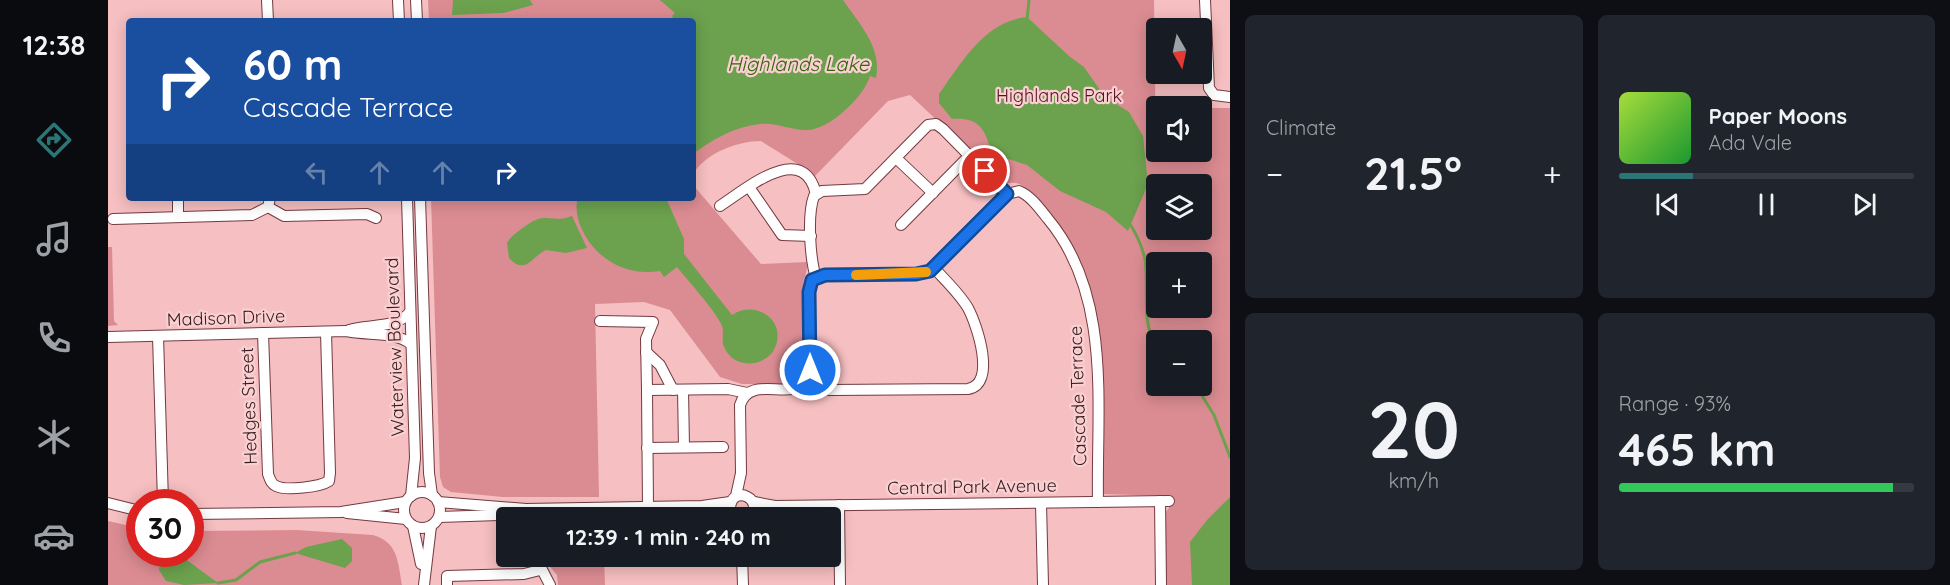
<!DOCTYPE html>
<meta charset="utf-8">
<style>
:root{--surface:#171b24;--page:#20242c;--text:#f1f3f6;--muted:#9ea1a6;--line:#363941;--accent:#2b7576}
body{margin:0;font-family:Quicksand,sans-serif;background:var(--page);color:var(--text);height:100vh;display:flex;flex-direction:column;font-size:22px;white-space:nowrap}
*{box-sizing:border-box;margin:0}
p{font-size:20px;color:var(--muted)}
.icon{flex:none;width:33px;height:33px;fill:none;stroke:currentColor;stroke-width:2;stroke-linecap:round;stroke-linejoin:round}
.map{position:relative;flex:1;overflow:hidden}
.drawer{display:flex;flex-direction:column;gap:15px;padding:15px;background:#0d0f14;width:720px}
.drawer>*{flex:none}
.hud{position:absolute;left:18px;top:18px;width:570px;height:183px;border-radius:6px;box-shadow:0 3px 15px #0003;background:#1a4fa0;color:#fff;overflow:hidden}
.needle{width:39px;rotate:171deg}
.controls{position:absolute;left:1038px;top:18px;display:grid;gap:12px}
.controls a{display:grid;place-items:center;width:66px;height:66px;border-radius:6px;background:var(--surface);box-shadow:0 3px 15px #0003;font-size:30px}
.speed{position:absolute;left:18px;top:489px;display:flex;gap:12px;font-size:30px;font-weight:700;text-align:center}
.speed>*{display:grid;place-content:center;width:78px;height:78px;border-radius:50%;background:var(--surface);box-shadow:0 3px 15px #0003;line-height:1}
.speed .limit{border:9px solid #d22;background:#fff;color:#111}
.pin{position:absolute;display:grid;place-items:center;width:51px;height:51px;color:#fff;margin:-26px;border:3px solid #fff;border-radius:50%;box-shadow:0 2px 6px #0007}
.me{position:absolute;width:66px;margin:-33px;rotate:0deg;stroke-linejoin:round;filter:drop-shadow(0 0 4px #0008)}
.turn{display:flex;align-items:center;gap:21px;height:126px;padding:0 18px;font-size:27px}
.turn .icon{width:78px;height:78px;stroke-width:2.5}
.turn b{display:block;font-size:42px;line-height:51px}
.lanes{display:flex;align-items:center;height:57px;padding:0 18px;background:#0003;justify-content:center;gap:30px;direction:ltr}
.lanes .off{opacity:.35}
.big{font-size:45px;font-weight:700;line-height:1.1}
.drawer .widget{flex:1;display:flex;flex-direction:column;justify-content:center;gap:9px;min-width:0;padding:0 21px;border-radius:9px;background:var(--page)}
.drawer .dial{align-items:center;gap:0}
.dial b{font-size:78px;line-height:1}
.song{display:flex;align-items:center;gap:18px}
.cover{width:72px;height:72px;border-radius:9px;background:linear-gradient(135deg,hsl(80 70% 55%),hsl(130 70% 35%))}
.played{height:6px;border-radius:3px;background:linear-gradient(90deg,var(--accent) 25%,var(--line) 25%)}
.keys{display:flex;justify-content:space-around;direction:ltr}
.heat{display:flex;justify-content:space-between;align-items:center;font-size:33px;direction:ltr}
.charge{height:9px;border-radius:4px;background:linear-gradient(90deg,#34c759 93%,var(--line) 0)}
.drawer .tiles{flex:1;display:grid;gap:15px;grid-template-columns:repeat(2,1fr)}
.trip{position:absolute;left:388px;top:507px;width:345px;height:60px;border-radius:6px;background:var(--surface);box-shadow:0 3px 15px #0003;font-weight:700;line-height:60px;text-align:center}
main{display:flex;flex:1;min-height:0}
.tab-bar{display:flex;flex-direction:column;width:108px;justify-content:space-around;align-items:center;background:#090b0e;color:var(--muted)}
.tab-bar .icon{width:42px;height:42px}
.tab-bar .current{color:var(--accent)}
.tab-bar b{font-size:27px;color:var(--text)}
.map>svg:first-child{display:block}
.green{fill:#db8c92;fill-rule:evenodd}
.water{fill:#6ca14e}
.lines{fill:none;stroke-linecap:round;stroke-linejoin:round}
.stream{stroke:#6ca14e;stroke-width:3}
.minor-casing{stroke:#733a3f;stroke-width:12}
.minor{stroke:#fff;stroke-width:10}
.route-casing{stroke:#114b97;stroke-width:15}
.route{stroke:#1a73e8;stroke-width:10}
.slow{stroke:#f59e0b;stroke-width:10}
.labels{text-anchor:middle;stroke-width:4.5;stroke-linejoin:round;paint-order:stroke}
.park-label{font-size:18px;fill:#54131e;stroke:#fad0d2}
.street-label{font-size:18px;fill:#351c1d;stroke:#fad0d2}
.water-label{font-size:20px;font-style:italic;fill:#33650b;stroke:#fad0d2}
</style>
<main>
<nav class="tab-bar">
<b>12:38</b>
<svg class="icon current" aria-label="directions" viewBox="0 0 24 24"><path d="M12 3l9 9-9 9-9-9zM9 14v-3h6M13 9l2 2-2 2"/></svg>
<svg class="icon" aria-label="music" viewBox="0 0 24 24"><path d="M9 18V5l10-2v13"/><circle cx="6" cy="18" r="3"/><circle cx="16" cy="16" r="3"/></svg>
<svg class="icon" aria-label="phone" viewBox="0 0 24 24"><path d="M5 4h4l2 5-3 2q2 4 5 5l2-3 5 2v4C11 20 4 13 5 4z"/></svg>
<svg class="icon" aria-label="climate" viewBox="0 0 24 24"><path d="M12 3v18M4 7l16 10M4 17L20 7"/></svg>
<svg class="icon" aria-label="car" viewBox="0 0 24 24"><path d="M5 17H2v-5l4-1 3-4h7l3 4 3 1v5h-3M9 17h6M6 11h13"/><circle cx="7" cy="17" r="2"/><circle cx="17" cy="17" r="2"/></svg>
</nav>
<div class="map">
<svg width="1122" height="585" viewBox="0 0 1122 585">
<rect width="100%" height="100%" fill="#f6bfc1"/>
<g class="green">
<path d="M320,0H1046L1048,152H1094V108H1122V585H1056V514L1061,508L1060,496L994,494C993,393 1006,285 933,205C923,193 914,178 897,184L802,95L780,101L706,177L701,171L653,141C629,141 598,153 585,174V21H321ZM1048,184H1094V230H1048ZM1048,262H1094V308H1048ZM1048,340H1094V386H1048Z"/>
<path d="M585,185L653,264L699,262C700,271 696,277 695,286C694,313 703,353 694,378L682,384H634L612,377L562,310L536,302L487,304L491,497H395L343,492L335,487L332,477L323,198H585Z"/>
<path d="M0,247H4L6,321L10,325L0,326Z"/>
<path d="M495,511V517L434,518L439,513Z"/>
<path d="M0,521L31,528L32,554H82L83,531L188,530L265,535C290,542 290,562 294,585H0Z"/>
<path d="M434,557H496L497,585H450L449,575Z"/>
</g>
<g class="water">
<path d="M345,0H422L425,5L395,13L344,15Z"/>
<path d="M552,0H735C752,25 774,47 768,78L762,76C756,97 720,131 698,130C682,130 668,122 652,124C626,127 605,139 585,154V21H567L564,16L567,13Z"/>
<path d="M919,17L961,56L976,67L997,97L1021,112L1035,136L1040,184L1020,231L998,212L952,191L919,165L894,157L882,149C877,126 867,117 844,119L831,103V94C854,62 877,21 919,17Z"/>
<path d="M470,198H558L576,239V254L624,315C650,298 683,324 664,353C650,369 622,367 615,344C614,339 616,331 614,326C608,311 580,281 569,267L556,277L552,271C516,277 485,257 472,225C469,216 467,207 470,198Z"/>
<path d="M464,216L479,248L458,253L438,250C424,256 418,276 401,258L399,243C402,236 423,221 430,219C438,216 450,222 464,216Z"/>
<path d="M1122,497V585H1084L1082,542L1099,520Z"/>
<path d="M234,539L244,548V561L237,568L187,553L198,547Z"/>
<path d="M59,554L72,555L110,583L76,585L58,581L51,570L53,557Z"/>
</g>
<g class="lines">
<g class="stream">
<path d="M919,20L921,0"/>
<path d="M1022,224C1029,235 1034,246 1037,259C1041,280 1033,329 1048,342"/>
<path d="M1088,386L1106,415L1122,457"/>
<path d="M110,583L128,580L152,562L187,553"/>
</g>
<g class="minor-casing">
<g id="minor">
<path d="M159,0L160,21"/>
<path d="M290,0L291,21"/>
<path d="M308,0L309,21"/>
<path d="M1097,0L1101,88L1106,95L1122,97"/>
<path d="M788,158L825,193"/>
<path d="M641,187L674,235L703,236"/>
<path d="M70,198V217"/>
<path d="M299,198L307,458L303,496"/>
<path d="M312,198L321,473L324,495"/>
<path d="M612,206C638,189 695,140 708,194"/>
<path d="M160,207L176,216L259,214L268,218"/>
<path d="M5,219L144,215L160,207L162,198"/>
<path d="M793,225L862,155"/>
<path d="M708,278C702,258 699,215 706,196L714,191L757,189L820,125L828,124L835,129L899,194"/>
<path d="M492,321L545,322L538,339L539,390L620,389L639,393"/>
<path d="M241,330C261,324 288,329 302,312"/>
<path d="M155,333L160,474C162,479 163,484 168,486C178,491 212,487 221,481L222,473L218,332"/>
<path d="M50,336L55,502"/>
<path d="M0,337L238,331C259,336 287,331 303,344"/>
<path d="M538,352L552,365L565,390"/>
<path d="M699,382L722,390L860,389C889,384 869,325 860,308C851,293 838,281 826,268"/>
<path d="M539,390L540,507"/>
<path d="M575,390L576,447"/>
<path d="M539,448L615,447"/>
<circle cx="314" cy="510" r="18"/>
<path d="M628,496L633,473L632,405C642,373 684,403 701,380V292L704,280L717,275L808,274L822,271L899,194L911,191C923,196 932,209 940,219C1005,297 988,408 990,502"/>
<path d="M1052,501L1053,585"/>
<path d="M330,502L418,509L594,506L622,502"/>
<path d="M646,502L667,506L1061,501"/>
<path d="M0,503L32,511"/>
<path d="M933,503L935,585"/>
<path d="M731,505L732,585"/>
<path d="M239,513L298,519"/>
<path d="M82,514L233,512L297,502"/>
<path d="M331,517L391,515L411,511"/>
<path d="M628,518L622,509C623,482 660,500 640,518"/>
<path d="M305,526L313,564"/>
<path d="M427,556L442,585"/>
<path d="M634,556L635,585"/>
<path d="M316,585L323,526"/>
<path d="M339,585V576L416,574L432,570"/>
</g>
</g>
<use href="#minor" class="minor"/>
</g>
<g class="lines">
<g class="route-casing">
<path id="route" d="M702,370L701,292L704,280L717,275L808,274L822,271L899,194L877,171"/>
</g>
<use href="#route" class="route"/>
<path class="slow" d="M748,275L818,272"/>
</g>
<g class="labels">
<g class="park-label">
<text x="951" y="102">Highlands Park</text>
</g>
<g class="street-label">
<text transform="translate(118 318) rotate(-2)" y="6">Madison Drive</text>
<text transform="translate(287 347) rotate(-92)" y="6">Waterview Boulevard</text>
<text transform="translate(970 396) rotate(-92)" y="6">Cascade Terrace</text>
<text transform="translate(141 406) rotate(-92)" y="6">Hedges Street</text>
<text transform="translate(864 487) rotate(-1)" y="6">Central Park Avenue</text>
</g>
<g class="water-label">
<text x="690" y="71">Highlands Lake</text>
</g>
</g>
</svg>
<div class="controls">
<a><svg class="needle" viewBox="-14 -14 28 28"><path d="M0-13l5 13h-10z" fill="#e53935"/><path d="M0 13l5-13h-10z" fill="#9ea1a6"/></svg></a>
<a><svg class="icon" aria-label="sound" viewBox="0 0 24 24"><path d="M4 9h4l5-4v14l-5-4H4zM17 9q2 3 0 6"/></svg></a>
<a><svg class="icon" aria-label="layers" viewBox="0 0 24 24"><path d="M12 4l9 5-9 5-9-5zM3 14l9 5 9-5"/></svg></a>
<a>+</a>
<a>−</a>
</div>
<div class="speed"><div class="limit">30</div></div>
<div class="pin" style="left:877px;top:171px;background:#d93025"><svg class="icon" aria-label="arrive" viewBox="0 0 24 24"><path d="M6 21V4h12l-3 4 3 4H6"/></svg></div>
<svg class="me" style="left:702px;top:370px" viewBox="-20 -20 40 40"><circle r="17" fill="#1a73e8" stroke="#fff" stroke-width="3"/><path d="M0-11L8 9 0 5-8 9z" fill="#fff"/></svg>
<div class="trip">12:39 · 1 min · 240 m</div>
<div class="hud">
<div class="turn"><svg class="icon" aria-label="right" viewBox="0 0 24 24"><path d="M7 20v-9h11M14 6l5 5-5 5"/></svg><div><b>60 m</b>Cascade Terrace</div></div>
<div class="lanes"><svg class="icon off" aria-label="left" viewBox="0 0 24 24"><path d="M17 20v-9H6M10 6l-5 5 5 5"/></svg><svg class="icon off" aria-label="ahead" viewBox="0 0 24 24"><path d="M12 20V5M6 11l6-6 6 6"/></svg><svg class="icon off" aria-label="ahead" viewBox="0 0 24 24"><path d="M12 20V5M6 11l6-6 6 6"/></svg><svg class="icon" aria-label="right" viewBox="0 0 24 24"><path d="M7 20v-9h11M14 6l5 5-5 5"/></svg></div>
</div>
</div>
<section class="drawer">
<div class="tiles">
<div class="widget"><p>Climate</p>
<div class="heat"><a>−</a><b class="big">21.5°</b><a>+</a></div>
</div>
<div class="widget">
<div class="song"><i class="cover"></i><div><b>Paper Moons</b><p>Ada Vale</p></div></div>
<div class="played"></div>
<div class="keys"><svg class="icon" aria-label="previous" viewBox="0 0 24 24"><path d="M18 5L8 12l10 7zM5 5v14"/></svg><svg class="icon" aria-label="pause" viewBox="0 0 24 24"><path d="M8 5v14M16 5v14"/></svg><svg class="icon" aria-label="next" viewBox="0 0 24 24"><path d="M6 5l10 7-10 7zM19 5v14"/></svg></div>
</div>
<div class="widget dial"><b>20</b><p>km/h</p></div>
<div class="widget"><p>Range · 93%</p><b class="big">465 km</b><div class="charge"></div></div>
</div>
</section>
</main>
